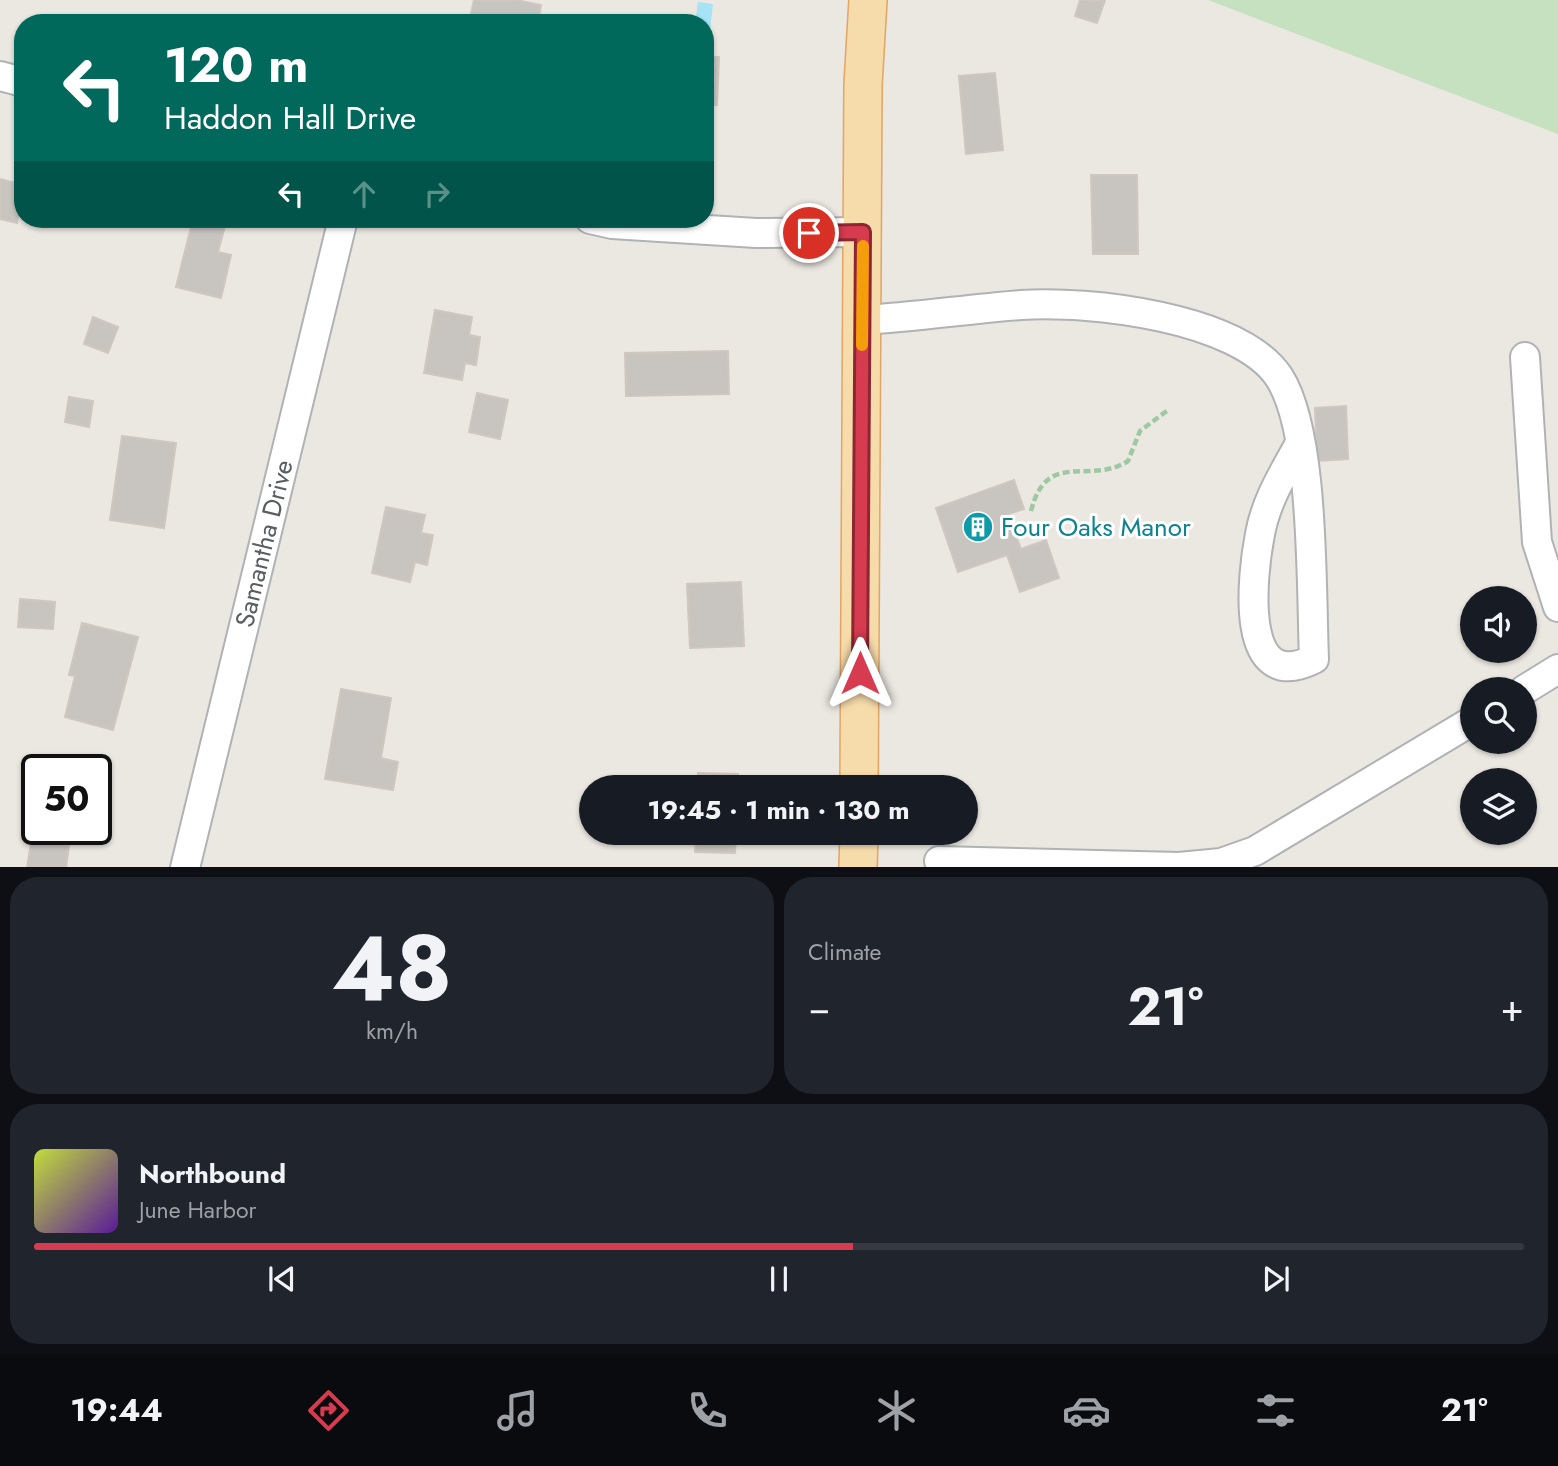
<!DOCTYPE html>
<meta charset="utf-8">
<style>
:root{--surface:#171b24;--page:#20242c;--text:#f1f3f6;--muted:#9ea1a6;--line:#363941;--accent:#d73b4f}
body{margin:0;font-family:Jost,sans-serif;background:var(--page);color:var(--text);height:100vh;display:flex;flex-direction:column;font-size:26px;white-space:nowrap}
*{box-sizing:border-box;margin:0}
p{font-size:23px;color:var(--muted)}
.icon{flex:none;width:38px;height:38px;fill:none;stroke:currentColor;stroke-width:2;stroke-linecap:round;stroke-linejoin:round}
.map{position:relative;height:867px;overflow:hidden}
.sheet{display:flex;flex-direction:column;gap:10px;padding:10px;background:#0d0f14;flex:1}
.sheet>*{flex:none}
.banner{position:absolute;left:14px;top:14px;width:700px;height:214px;border-radius:28px;box-shadow:0 2px 5px #0004;background:#00695c;color:#fff;overflow:hidden}
.fabs{position:absolute;left:1460px;top:586px;display:grid;gap:14px}
.fabs a{display:grid;place-items:center;width:77px;height:77px;border-radius:50%;background:var(--surface);box-shadow:0 2px 5px #0004;font-size:35px}
.speed{position:absolute;left:21px;top:754px;display:flex;gap:14px;font-size:35px;font-weight:700;text-align:center}
.speed>*{display:grid;place-content:center;width:91px;height:91px;border-radius:50%;background:var(--surface);box-shadow:0 2px 5px #0004;line-height:1}
.speed .limit{border:4px solid #111;border-radius:10px;background:#fff;color:#111}
.pin{position:absolute;display:grid;place-items:center;width:60px;height:60px;color:#fff;margin:-30px;border:4px solid #fff;border-radius:50%;box-shadow:0 2px 7px #0007}
.me{position:absolute;width:77px;margin:-38px;rotate:0deg;stroke-linejoin:round;filter:drop-shadow(0 0 5px #0008)}
.turn{display:flex;align-items:center;gap:24px;height:147px;padding:0 35px;font-size:32px}
.turn .icon{width:91px;height:91px;stroke-width:2.5}
.turn b{display:block;font-size:49px;line-height:60px}
.lanes{display:flex;align-items:center;height:66px;padding:0 35px;background:#0003;justify-content:center;gap:35px;direction:ltr}
.lanes .off{opacity:.35}
.big{font-size:52px;font-weight:700;line-height:1.1}
.sheet .tile{flex:1;display:flex;flex-direction:column;justify-content:center;gap:10px;min-width:0;padding:0 24px;border-radius:28px;background:var(--page)}
.sheet .dial{align-items:center;gap:0}
.dial b{font-size:91px;line-height:1}
.song{display:flex;align-items:center;gap:21px}
.cover{width:84px;height:84px;border-radius:10px;background:linear-gradient(135deg,hsl(70 70% 55%),hsl(270 70% 35%))}
.played{height:7px;border-radius:4px;background:linear-gradient(90deg,var(--accent) 55%,var(--line) 55%)}
.keys{display:flex;justify-content:space-around;direction:ltr}
.heat{display:flex;justify-content:space-between;align-items:center;font-size:38px;direction:ltr}
.sheet .tiles{flex:1;display:grid;gap:10px;grid-template-columns:1fr 1fr}
.tile:last-child{grid-column:span 2}
.trip{position:absolute;left:579px;top:775px;width:399px;height:70px;border-radius:35px;background:var(--surface);box-shadow:0 2px 5px #0004;font-weight:700;line-height:70px;text-align:center}
.menu{display:flex;height:112px;justify-content:space-around;align-items:center;background:#090b0e;color:var(--muted)}
.menu .icon{width:49px;height:49px}
.menu .selected{color:var(--accent)}
.menu b{font-size:32px;color:var(--text)}
.map>svg:first-child{display:block}
.green{fill:#c6e1c0}
.water{fill:#a6e3f6}
.building{fill:#c8c4c0;stroke:#cfc7c0;stroke-width:2}
.lines{fill:none;stroke-linecap:round;stroke-linejoin:round}
.minor-casing{stroke:#afb3b5;stroke-width:32}
.major-casing{stroke:#e2a563;stroke-width:40}
.path{stroke:#9ec8a1;stroke-width:4.5;stroke-dasharray:7 3.5;stroke-linecap:butt}
.minor{stroke:#fff;stroke-width:28}
.major{stroke:#f6dbab;stroke-width:37}
.route-casing{stroke:#8c2633;stroke-width:18}
.route{stroke:#d73b4f;stroke-width:12}
.slow{stroke:#f59e0b;stroke-width:12}
.labels{text-anchor:middle;stroke-width:6;stroke-linejoin:round;paint-order:stroke}
.culture-label{font-size:26px;fill:#0d838f;stroke:#fff;text-anchor:start}
.street-label{font-size:26px;fill:#5a5e60;stroke:#fff}
</style>
<div class="map">
<svg width="1558" height="868" viewBox="0 0 1558 868">
<rect width="100%" height="100%" fill="#ebe7e1"/>
<path class="green" d="M1208,0H1558V134Z"/>
<path class="water" d="M698,2L713,4L709,39H705V23H695Z"/>
<g class="building">
<path d="M474,0H516L541,5L538,23H469Z"/>
<path d="M1080,0H1105L1097,23L1075,16Z"/>
<path d="M705,57H719L717,105H705Z"/>
<path d="M995,73L1003,150L966,154L959,76Z"/>
<path d="M1091,175H1137L1138,254H1093Z"/>
<path d="M0,179L23,185L17,223L0,219Z"/>
<path d="M193,219H227L218,252L231,255L221,298L176,287Z"/>
<path d="M435,310L472,317L469,335L480,337L476,365L465,363L462,380L424,373Z"/>
<path d="M93,317L118,327L108,353L84,344Z"/>
<path d="M728,351L729,394L626,396L625,353Z"/>
<path d="M477,393L508,400L500,439L469,432Z"/>
<path d="M69,397L93,401L89,427L65,422Z"/>
<path d="M1346,406L1348,459L1317,461L1315,408Z"/>
<path d="M122,436L176,443L164,528L110,520Z"/>
<path d="M1014,480L1024,509L1008,514L1021,549L1046,540L1059,578L1020,592L1007,555L958,572L936,508Z"/>
<path d="M386,507L425,515L421,533L433,535L427,565L415,562L410,582L372,573Z"/>
<path d="M741,582L744,646L690,648L687,584Z"/>
<path d="M20,599L55,602L53,629L18,627Z"/>
<path d="M82,623L138,637L113,730L65,717L75,676L69,675Z"/>
<path d="M341,689L391,698L381,758L398,762L393,790L325,779Z"/>
<path d="M698,773L738,774L737,788H697Z"/>
<path d="M37,806V830H71L66,868H27Z"/>
<path d="M696,833H736L735,853L695,852Z"/>
</g>
<g class="lines">
<g class="minor-casing">
<g id="minor">
<path d="M0,76L23,82"/>
<path d="M590,219L612,224L756,233L863,232"/>
<path d="M863,320C916,317 968,309 1021,305C1088,300 1239,317 1279,377C1315,432 1311,591 1314,659C1238,697 1252,575 1260,534C1266,501 1283,474 1299,445"/>
<path d="M1525,357L1537,542L1558,607"/>
<path d="M1524,690L1558,669"/>
<path d="M939,861L1179,867L1221,863L1255,851L1472,721"/>
<path id="s1" d="M185,868L343,219"/>
</g>
</g>
<g class="major-casing">
<g id="major">
<path d="M859,788L863,85L868,0"/>
<path d="M858,868L859,833"/>
</g>
</g>
<path class="path" d="M1031,511C1047,448 1089,486 1128,461L1140,431L1168,410"/>
<use href="#minor" class="minor"/>
<use href="#major" class="major"/>
</g>
<g class="lines">
<g class="route-casing">
<path id="route" d="M809,233L863,232L860,673"/>
</g>
<use href="#route" class="route"/>
<path class="slow" d="M862,345L863,246"/>
</g>
<defs>
<g id="building-disc" transform="scale(1.575)"><circle r="9.5" fill="#0f9aa8" stroke="#fff"/><path d="M-4-6H4V6H1V3H-1V6H-4ZM-2.5-4.3h1.7v1.8h-1.7ZM.8-4.3h1.7v1.8H.8ZM-2.5-1h1.7V.8h-1.7ZM.8-1h1.7V.8H.8Z" fill="#fff"/></g>
</defs>
<g fill-rule="evenodd">
<use href="#building-disc" x="978" y="527"/>
</g>
<g class="labels">
<g class="culture-label">
<text x="1001" y="536">Four Oaks Manor</text>
</g>
<g class="street-label">
<text dy="9" stroke="none"><textPath href="#s1" startOffset="334">Samantha Drive</textPath></text>
</g>
</g>
</svg>
<div class="fabs">
<a><svg class="icon" aria-label="sound" viewBox="0 0 24 24"><path d="M4 9h4l5-4v14l-5-4H4zM17 9q2 3 0 6"/></svg></a>
<a><svg class="icon" aria-label="search" viewBox="0 0 24 24"><circle cx="10" cy="10" r="6"/><path d="M15 15l6 6"/></svg></a>
<a><svg class="icon" aria-label="layers" viewBox="0 0 24 24"><path d="M12 4l9 5-9 5-9-5zM3 14l9 5 9-5"/></svg></a>
</div>
<div class="speed"><div class="limit">50</div></div>
<div class="pin" style="left:809px;top:233px;background:#d93025"><svg class="icon" aria-label="arrive" viewBox="0 0 24 24"><path d="M6 21V4h12l-3 4 3 4H6"/></svg></div>
<svg class="me" style="left:860px;top:673px" viewBox="-20 -20 40 40"><path d="M0-17L14 15 0 8-14 15z" fill="#d73b4f" stroke="#fff" stroke-width="4"/></svg>
<div class="trip">19:45 · 1 min · 130 m</div>
<div class="banner">
<div class="turn"><svg class="icon" aria-label="left" viewBox="0 0 24 24"><path d="M17 20v-9H6M10 6l-5 5 5 5"/></svg><div><b>120 m</b>Haddon Hall Drive</div></div>
<div class="lanes"><svg class="icon" aria-label="left" viewBox="0 0 24 24"><path d="M17 20v-9H6M10 6l-5 5 5 5"/></svg><svg class="icon off" aria-label="ahead" viewBox="0 0 24 24"><path d="M12 20V5M6 11l6-6 6 6"/></svg><svg class="icon off" aria-label="right" viewBox="0 0 24 24"><path d="M7 20v-9h11M14 6l5 5-5 5"/></svg></div>
</div>
</div>
<section class="sheet">
<div class="tiles">
<div class="tile dial"><b>48</b><p>km/h</p></div>
<div class="tile"><p>Climate</p>
<div class="heat"><a>−</a><b class="big">21°</b><a>+</a></div>
</div>
<div class="tile">
<div class="song"><i class="cover"></i><div><b>Northbound</b><p>June Harbor</p></div></div>
<div class="played"></div>
<div class="keys"><svg class="icon" aria-label="previous" viewBox="0 0 24 24"><path d="M18 5L8 12l10 7zM5 5v14"/></svg><svg class="icon" aria-label="pause" viewBox="0 0 24 24"><path d="M8 5v14M16 5v14"/></svg><svg class="icon" aria-label="next" viewBox="0 0 24 24"><path d="M6 5l10 7-10 7zM19 5v14"/></svg></div>
</div>
</div>
</section>
<nav class="menu">
<b>19:44</b>
<svg class="icon selected" aria-label="directions" viewBox="0 0 24 24"><path d="M12 3l9 9-9 9-9-9zM9 14v-3h6M13 9l2 2-2 2"/></svg>
<svg class="icon" aria-label="music" viewBox="0 0 24 24"><path d="M9 18V5l10-2v13"/><circle cx="6" cy="18" r="3"/><circle cx="16" cy="16" r="3"/></svg>
<svg class="icon" aria-label="phone" viewBox="0 0 24 24"><path d="M5 4h4l2 5-3 2q2 4 5 5l2-3 5 2v4C11 20 4 13 5 4z"/></svg>
<svg class="icon" aria-label="climate" viewBox="0 0 24 24"><path d="M12 3v18M4 7l16 10M4 17L20 7"/></svg>
<svg class="icon" aria-label="car" viewBox="0 0 24 24"><path d="M5 17H2v-5l4-1 3-4h7l3 4 3 1v5h-3M9 17h6M6 11h13"/><circle cx="7" cy="17" r="2"/><circle cx="17" cy="17" r="2"/></svg>
<svg class="icon" aria-label="filters" viewBox="0 0 24 24"><path d="M4 7h16M4 17h16"/><circle cx="9" cy="7" r="2"/><circle cx="15" cy="17" r="2"/></svg>
<b>21°</b>
</nav>
